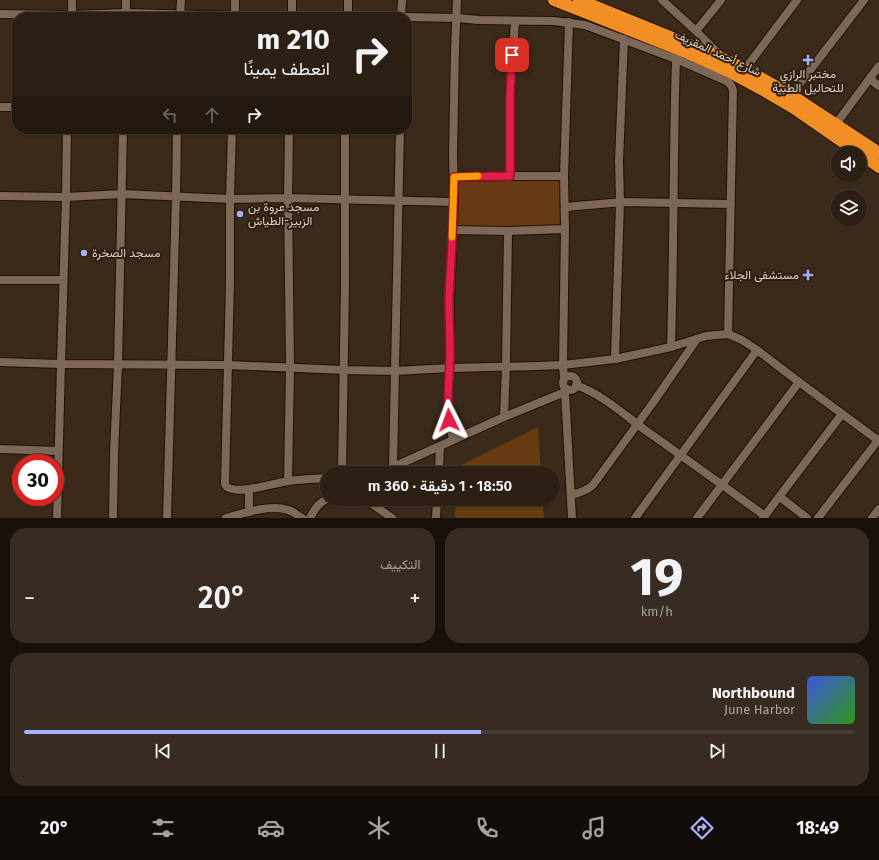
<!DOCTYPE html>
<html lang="ar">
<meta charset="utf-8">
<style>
:root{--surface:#2c1f14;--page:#382c22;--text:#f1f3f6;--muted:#a6a2a0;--line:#483d34;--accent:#a5b1fc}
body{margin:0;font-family:"Fira Sans",Vazirmatn,sans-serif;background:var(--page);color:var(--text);direction:rtl;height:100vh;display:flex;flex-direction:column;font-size:15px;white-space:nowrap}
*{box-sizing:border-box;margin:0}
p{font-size:13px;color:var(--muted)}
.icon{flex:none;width:22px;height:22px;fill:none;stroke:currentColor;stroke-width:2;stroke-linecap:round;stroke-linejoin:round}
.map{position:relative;height:518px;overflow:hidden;direction:ltr}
.details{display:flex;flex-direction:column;gap:10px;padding:10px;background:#18110b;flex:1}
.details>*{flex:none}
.top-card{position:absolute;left:12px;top:12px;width:400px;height:122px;border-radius:16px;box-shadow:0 1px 3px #0004,0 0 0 1px var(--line);direction:rtl;background:#2c1f14;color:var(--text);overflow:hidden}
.tools{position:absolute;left:831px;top:146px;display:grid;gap:8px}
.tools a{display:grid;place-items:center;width:36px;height:36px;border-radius:50%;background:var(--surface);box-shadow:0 1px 3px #0004,0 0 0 1px var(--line);font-size:20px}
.speed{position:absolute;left:12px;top:454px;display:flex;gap:8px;font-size:20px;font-weight:700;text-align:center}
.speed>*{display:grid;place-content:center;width:52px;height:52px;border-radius:50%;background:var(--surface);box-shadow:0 1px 3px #0004,0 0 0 1px var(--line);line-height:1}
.speed .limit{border:6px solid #d22;background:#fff;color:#111}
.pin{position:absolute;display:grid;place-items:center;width:34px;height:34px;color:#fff;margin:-17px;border-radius:8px;box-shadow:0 2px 6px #0006}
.me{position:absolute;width:44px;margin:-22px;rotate:357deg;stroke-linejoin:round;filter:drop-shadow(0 0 3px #0008)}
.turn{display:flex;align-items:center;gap:14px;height:84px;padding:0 16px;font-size:18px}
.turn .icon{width:52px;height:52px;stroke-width:2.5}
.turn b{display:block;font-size:28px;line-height:34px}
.lanes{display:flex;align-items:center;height:38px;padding:0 16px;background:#0003;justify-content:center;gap:20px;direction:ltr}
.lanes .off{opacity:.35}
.big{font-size:30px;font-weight:600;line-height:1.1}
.details .widget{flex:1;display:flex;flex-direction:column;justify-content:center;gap:6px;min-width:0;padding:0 14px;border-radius:16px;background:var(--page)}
.details .dial{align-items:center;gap:0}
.dial b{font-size:52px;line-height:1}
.song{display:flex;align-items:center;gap:12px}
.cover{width:48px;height:48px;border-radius:6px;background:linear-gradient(135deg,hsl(230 70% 55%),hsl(110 70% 35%))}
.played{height:4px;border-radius:2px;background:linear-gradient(90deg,var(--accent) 55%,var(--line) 55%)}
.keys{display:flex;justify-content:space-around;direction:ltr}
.heat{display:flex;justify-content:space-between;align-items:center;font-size:22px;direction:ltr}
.details .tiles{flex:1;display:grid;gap:10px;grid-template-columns:1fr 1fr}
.widget:last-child{grid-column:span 2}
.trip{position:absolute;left:320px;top:466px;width:240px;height:40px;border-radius:20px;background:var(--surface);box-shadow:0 1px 3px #0004,0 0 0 1px var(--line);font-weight:600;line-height:40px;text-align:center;direction:rtl}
.tab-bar{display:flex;height:64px;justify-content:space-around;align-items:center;background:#120c08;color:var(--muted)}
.tab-bar .icon{width:28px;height:28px}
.tab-bar .active{color:var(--accent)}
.tab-bar b{font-size:18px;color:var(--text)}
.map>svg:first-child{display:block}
.green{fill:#663b11}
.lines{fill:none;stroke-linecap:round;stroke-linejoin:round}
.minor-casing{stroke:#211104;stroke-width:10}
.highway-casing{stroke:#211104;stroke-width:14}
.minor{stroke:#7d6857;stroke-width:8}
.highway{stroke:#f18e26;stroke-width:12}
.route-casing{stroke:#92132f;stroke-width:10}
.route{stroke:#e11d48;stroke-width:7}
.slow{stroke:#f59e0b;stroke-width:7}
.poi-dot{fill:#a5b1fc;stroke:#301f10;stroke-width:1.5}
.labels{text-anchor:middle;stroke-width:4;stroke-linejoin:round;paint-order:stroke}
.street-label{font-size:12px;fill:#dcd0c7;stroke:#301f10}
.poi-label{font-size:12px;fill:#dcd0c7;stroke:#301f10;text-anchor:start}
</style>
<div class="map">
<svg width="879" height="518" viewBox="0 0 879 518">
<rect width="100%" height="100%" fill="#3b291a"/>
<g class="green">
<path d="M564,176V229H453L454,177Z"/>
<path d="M538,427L541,473H457V467Z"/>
<path d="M456,499H543L544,518H455Z"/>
</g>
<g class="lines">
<g class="minor-casing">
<g id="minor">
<path d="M348,0V17"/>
<path d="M662,0L696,31L720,55"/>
<path d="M0,14L72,15L126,13L271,17"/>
<path d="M72,17V0"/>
<path d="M126,17V0"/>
<path d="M180,17L181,0"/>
<path d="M235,17V0"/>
<path d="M292,17V0"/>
<path d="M326,17H399"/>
<path d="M401,17L402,0"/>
<path d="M407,17L457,18L479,20L554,21L585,25L676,59L722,79C728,82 732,84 733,91L728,334"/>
<path d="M696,31L721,0"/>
<path d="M745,69L797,0"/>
<path d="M870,79L879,86"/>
<path d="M791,95L864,0"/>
<path d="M0,107H17"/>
<path d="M836,124L879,66"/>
<path d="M232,129L230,199V281L225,484L227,487C239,495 274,483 289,481C302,479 314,479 327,478"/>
<path d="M510,176V98L515,21"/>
<path d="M454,177L510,176H564"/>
<path d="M0,196L66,197L122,194L230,199L288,198L454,202"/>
<path d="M565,207L623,202L731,204"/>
<path d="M452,230L508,231L565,229"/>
<path d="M0,280H63"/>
<path d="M671,347C674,251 673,155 676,59"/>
<path d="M615,359L620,202L619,161L624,39"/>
<path d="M0,362L61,364L228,365L344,370L395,371L450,368L536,366L563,365L615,359L671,347L706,336L728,334L742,340L757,350L799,382L879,441"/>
<circle cx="570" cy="383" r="7"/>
<path d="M564,379L563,365L565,229L564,176L569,22"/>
<path d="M576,385C603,395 622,413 645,430C685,458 725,487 765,516"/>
<path d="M567,389L565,392L572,518"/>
<path d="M504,417L506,367L508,231"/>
<path d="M453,440L448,410V390L450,368V298L454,202L453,153L455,50L457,0"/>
<path d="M0,449L58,451"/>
<path d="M393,467L400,129"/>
<path d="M342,473L345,285V129"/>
<path d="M380,473L504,417L565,392"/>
<path d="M439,473L440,446"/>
<path d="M288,481L290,368L288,198L289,129"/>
<path d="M249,489V512"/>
<path d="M571,495C580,493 586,491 593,485L652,404L697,339"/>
<path d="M780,497L807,518"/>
<path d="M365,499L392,518"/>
<path d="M57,518L61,364L66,197L67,129"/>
<path d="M113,518L114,453L118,365L123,129"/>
<path d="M167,518L176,197L177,129"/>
<path d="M226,518C243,513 271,504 288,510C293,511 297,515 302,518"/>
<path d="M310,518C315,509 317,504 327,499"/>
<path d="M436,518L437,499"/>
<path d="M635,518L757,350"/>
<path d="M697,518L799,382"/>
<path d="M763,518L842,414"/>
<path d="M818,518L879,439"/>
<path d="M872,518L879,509"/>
</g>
</g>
<g class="highway-casing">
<g id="highway">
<path d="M554,0L688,53L728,71L765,91L794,108L859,153"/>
<path d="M579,0L712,54L745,69L791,95L879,153"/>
<path d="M860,153L879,167"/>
</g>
</g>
<use href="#minor" class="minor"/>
<use href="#highway" class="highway"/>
</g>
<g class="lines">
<g class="route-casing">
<path id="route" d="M449,420C446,398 450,377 450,356C450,337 449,318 449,298C451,258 454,218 454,177L510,176V98L512,55"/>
</g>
<use href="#route" class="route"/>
<path class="slow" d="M452,237L454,177L478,176"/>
</g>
<g class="poi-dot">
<path d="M806 54h4v4h4v4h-4v4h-4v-4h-4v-4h4z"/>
<circle cx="240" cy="214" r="4"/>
<circle cx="84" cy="253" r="4"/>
<path d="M806 269h4v4h4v4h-4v4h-4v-4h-4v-4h4z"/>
</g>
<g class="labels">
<g class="street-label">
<text transform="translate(718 53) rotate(25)" y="4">شارع أحمد المقريف</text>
</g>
<g class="poi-label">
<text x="808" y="78" text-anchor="middle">مختبر الرازي<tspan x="808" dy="14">للتحاليل الطبية</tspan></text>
<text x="248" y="211">مسجد عروة بن<tspan x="248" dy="14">الزبير-الطياش</tspan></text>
<text x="92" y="257">مسجد الصخرة</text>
<text x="799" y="279" text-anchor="end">مستشفى الجلاء</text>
</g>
</g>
</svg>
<div class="tools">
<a><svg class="icon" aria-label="sound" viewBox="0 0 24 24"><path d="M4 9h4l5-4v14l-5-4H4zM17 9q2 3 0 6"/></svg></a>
<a><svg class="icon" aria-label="layers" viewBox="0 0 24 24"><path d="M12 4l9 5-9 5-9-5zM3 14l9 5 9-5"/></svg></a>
</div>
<div class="speed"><div class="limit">30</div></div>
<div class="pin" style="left:512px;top:55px;background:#d93025"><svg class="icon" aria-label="arrive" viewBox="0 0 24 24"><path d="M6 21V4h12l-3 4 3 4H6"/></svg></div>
<svg class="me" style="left:449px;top:420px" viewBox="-20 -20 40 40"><path d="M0-17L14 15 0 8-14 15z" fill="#e11d48" stroke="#fff" stroke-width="4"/></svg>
<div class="trip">18:50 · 1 دقيقة · 360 m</div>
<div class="top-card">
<div class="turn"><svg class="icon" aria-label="right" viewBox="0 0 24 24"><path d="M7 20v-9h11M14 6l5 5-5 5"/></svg><div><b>210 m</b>انعطف يمينًا</div></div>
<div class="lanes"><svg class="icon off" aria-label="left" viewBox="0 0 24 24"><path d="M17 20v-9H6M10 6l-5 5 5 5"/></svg><svg class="icon off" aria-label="ahead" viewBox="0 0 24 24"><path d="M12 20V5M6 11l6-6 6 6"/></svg><svg class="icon" aria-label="right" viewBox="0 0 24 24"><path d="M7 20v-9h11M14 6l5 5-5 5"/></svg></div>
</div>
</div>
<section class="details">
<div class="tiles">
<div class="widget dial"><b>19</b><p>km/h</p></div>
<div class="widget"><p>التكييف</p>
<div class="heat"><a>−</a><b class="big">20°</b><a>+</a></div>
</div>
<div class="widget">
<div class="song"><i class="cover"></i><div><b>Northbound</b><p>June Harbor</p></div></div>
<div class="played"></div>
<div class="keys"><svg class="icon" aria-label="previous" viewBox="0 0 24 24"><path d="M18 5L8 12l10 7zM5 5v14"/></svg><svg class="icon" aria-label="pause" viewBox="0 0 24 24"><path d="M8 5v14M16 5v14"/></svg><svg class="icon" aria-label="next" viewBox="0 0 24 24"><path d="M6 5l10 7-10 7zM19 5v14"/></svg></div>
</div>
</div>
</section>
<nav class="tab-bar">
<b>18:49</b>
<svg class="icon active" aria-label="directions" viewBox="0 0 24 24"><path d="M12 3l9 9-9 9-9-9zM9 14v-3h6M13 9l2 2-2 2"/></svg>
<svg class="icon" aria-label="music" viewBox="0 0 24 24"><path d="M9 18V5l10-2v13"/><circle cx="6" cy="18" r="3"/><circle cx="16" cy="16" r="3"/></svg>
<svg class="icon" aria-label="phone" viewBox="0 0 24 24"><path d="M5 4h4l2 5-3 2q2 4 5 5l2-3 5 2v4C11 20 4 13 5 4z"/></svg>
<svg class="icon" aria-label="climate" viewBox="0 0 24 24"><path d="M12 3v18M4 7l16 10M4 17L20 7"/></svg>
<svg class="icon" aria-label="car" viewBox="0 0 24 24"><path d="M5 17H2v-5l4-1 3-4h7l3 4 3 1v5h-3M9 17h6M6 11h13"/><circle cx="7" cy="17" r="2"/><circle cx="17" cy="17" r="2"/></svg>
<svg class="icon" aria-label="filters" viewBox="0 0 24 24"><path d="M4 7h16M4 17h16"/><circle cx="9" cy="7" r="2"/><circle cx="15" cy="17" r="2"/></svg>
<b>20°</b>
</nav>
